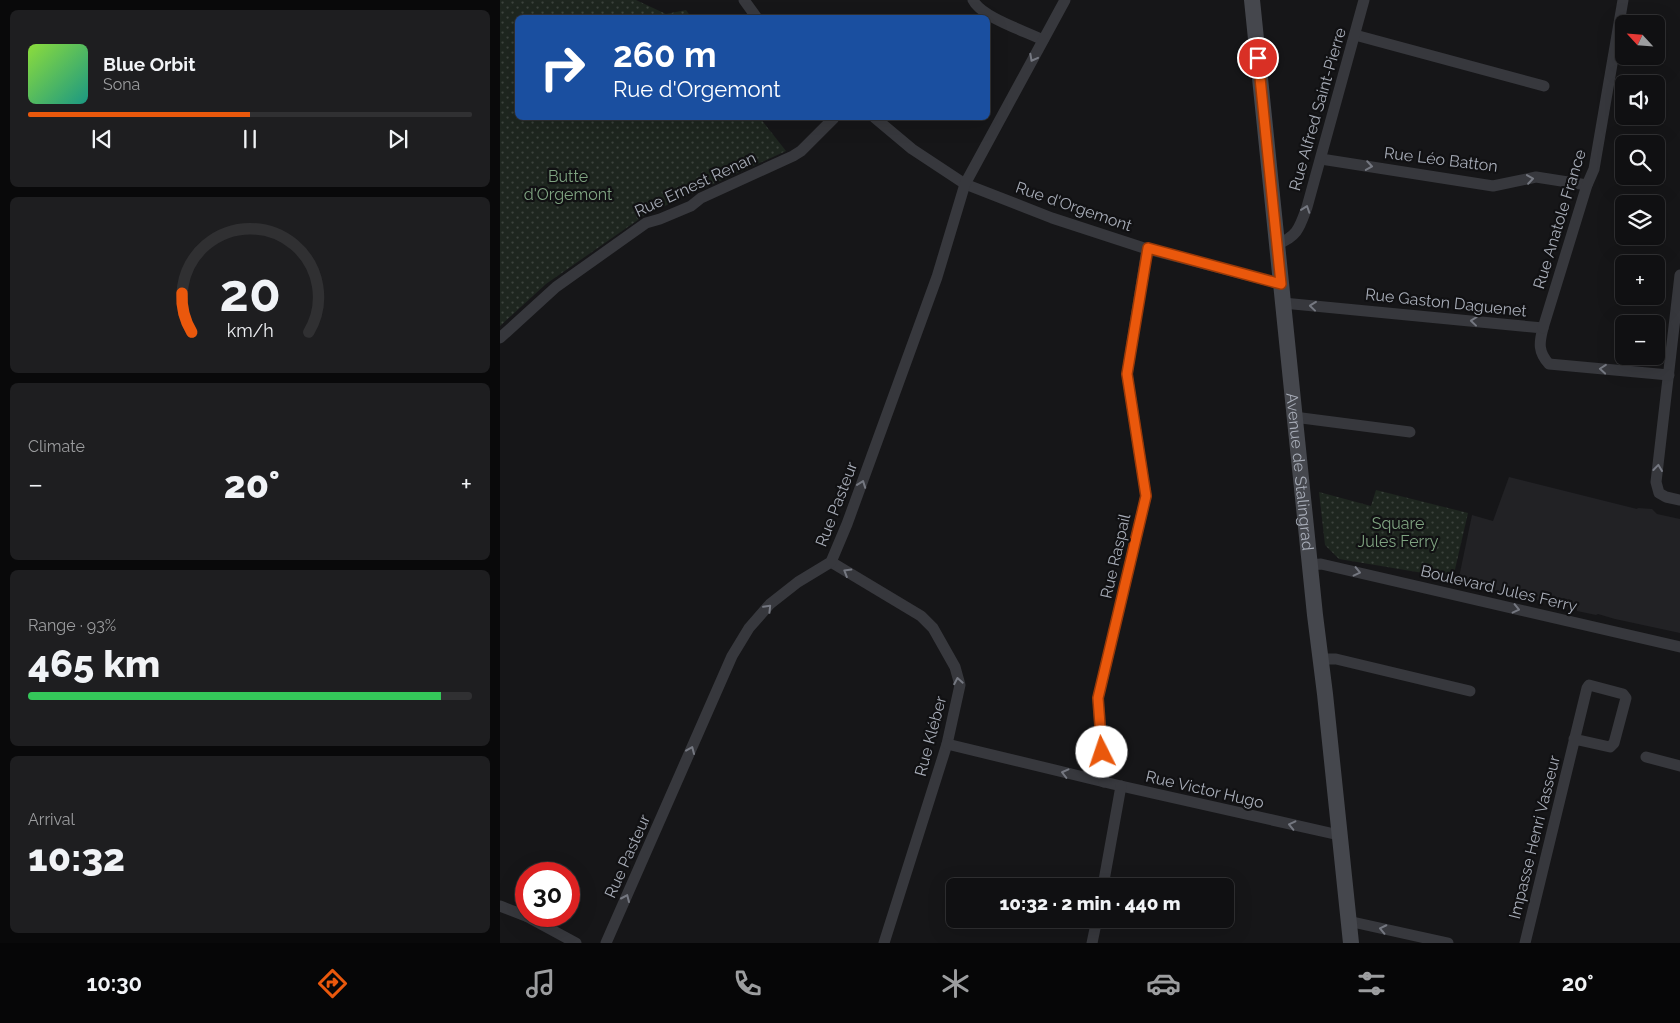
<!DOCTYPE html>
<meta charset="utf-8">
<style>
:root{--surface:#101012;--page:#1e1e20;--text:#f1f3f6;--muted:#9c9d9f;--line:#303032;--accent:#ea580c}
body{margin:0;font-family:Raleway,sans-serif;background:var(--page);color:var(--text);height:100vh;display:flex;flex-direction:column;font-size:19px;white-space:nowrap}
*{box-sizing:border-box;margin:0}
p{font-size:16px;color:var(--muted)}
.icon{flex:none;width:28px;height:28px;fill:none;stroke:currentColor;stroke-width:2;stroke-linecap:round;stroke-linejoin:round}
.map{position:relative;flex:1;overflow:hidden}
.drawer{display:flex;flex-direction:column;gap:10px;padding:10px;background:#09090a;width:500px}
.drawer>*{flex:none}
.top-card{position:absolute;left:15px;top:15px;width:475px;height:105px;border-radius:8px;box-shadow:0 5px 20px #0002,0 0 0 1px var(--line);background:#1a4fa0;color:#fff;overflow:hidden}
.needle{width:32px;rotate:296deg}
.controls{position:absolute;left:1115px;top:15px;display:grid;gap:10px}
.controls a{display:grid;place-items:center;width:50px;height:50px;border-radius:8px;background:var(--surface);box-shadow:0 5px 20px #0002,0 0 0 1px var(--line);font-size:25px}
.speed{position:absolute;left:15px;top:862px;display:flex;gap:10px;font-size:25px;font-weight:700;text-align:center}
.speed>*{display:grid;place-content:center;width:65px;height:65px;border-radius:50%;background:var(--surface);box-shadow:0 5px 20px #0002,0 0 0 1px var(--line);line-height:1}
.speed .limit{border:8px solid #d22;background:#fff;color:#111}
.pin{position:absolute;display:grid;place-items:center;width:42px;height:42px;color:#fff;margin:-21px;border:2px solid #fff;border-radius:50%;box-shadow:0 1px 5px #0007}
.me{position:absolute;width:55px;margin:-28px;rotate:356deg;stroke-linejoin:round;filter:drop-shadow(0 0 4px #0008)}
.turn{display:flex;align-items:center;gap:18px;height:105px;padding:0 15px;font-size:22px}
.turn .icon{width:65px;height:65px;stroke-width:2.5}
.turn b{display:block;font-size:35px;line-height:42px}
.big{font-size:38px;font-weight:800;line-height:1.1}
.drawer .widget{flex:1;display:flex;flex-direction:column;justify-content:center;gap:8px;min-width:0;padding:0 18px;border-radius:8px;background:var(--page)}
.drawer .dial{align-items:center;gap:0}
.dial svg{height:130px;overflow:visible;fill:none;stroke:var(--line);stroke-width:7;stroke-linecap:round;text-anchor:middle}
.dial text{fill:var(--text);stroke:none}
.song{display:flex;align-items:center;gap:15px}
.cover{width:60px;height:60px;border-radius:8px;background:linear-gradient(135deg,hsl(90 70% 55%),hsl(170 70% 35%))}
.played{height:5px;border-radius:2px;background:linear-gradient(90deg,var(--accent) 50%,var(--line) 50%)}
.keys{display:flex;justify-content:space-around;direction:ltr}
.heat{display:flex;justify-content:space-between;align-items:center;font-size:28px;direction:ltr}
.charge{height:8px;border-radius:4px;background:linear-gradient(90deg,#34c759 93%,var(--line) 0)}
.trip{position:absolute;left:446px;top:878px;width:288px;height:50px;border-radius:8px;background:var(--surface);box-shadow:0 5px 20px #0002,0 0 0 1px var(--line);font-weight:800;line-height:50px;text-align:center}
.tab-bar{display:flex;height:80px;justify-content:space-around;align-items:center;background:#060607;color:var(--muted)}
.tab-bar .icon{width:35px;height:35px}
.tab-bar .current{color:var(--accent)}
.tab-bar b{font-size:22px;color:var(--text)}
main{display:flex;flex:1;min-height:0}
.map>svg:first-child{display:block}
.built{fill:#222225}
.park{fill:url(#park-dots)}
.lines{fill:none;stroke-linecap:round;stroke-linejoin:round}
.minor{stroke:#37383d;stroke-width:11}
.secondary{stroke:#45474d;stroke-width:16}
.oneway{stroke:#757881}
.route-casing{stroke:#983908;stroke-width:12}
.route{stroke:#ea580c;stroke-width:9}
.labels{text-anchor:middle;stroke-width:4.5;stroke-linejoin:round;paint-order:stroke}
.street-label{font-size:16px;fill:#a8adb8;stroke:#111113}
.park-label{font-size:16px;fill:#7fa381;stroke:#111113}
</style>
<main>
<section class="drawer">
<div class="widget">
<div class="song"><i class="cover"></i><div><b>Blue Orbit</b><p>Sona</p></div></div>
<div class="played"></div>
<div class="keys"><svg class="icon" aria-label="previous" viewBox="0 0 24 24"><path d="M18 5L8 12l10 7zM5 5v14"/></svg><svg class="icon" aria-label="pause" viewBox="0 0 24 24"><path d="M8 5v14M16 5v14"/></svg><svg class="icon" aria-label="next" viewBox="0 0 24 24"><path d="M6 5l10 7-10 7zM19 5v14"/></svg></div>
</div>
<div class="widget dial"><svg viewBox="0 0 100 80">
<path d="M14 69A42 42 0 1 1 86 69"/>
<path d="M14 69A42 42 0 0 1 8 45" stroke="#ea580c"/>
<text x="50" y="56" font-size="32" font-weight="700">20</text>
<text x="50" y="72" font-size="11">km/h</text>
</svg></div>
<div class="widget"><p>Climate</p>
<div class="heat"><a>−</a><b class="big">20°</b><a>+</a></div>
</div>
<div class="widget"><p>Range · 93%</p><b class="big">465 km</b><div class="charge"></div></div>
<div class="widget"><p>Arrival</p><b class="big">10:32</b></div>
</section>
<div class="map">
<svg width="1180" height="943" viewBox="0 0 1180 943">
<defs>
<pattern id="park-dots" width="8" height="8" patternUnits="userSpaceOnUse" patternTransform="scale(1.25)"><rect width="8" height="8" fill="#1e261f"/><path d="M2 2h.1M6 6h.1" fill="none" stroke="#3c433d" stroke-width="1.8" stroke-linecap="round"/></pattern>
</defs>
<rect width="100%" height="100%" fill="#161618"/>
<path class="built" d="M1009,477L1137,509L1138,508L1152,509L1157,514L1180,519V633L1115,619L1098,614L1096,615L1077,611V609L958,582L972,515L993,521Z"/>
<g class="park">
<path d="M0,0H136L166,14L186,10L191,17L18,18V118H260L286,151L145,215L46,284L0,326Z"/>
<path d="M876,490L968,513L953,578L839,559L825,545L819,492L871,506Z"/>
</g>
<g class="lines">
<g class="minor">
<path d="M244,0L257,18"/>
<path d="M473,0C481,17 525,31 543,40"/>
<path d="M855,35L1044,86"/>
<path d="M375,118L412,149L465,184L552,218L647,249L781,284"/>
<path d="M821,159L993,186L1036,177L1087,185"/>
<path d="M777,244C798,237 800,226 807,207L864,0"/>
<path d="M1180,275L1156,482L1159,493L1166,497L1180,500"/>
<path d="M783,303L1043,328C1039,343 1038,352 1049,364L1169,375"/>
<path d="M1043,328L1087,185L1094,169L1123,0"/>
<path d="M0,338L56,287L146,223L160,219L191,206L201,198L293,156L301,151L334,118"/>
<path d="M794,417L910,432"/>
<path d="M331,562L421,616L433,628L455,667L460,685L447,744L384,943"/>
<path d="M810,565L821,564L1180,647"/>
<path d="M820,659H836L970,691"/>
<path d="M447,744L621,786L839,835"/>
<path d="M1146,757L1180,766"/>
<path d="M604,782L598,698L646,496L627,374L647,249"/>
<path d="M603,886L621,786"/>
<path d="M0,906L26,916"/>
<path d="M26,916L76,943"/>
<path d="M848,921L948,943"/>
<path d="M106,943L232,656L249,628L270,604L298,582L331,562L347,524L437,277L465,184L565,0"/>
<path d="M592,943L597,919"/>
<path d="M1025,943L1087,688L1089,685L1123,694L1126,698L1114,743L1110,747L1074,739"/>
</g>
<path class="secondary" id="s1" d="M752,0L815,615L825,694L851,943"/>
</g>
<defs><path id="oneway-chevron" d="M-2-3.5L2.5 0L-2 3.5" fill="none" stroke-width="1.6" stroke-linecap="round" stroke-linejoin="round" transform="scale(1.25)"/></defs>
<g class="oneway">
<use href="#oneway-chevron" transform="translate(533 58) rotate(118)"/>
<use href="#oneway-chevron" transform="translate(869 166) rotate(9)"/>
<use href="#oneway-chevron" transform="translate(1030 179) rotate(-8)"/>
<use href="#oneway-chevron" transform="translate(806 209) rotate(-71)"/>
<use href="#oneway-chevron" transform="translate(813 306) rotate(-174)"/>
<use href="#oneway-chevron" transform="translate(974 321) rotate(-174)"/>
<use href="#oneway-chevron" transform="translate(1103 369) rotate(-175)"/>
<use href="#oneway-chevron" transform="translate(1158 468) rotate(-83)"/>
<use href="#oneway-chevron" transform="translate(362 484) rotate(-70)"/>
<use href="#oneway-chevron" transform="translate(347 572) rotate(-149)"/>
<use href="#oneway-chevron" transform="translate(857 572) rotate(13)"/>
<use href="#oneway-chevron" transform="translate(268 608) rotate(-46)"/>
<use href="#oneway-chevron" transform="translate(1016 609) rotate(13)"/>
<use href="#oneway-chevron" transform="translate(458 681) rotate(-100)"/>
<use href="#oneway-chevron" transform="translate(191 750) rotate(-67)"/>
<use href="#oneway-chevron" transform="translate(565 773) rotate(-166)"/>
<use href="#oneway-chevron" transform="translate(792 825) rotate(-167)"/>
<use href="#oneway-chevron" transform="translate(126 898) rotate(-66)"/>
<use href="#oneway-chevron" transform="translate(883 929) rotate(-168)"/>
</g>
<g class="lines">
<g class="route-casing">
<path id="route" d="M602,752L598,698L646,496L627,374L648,248L781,284L758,58"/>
</g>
<use href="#route" class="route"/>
</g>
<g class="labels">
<g class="street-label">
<text transform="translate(817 109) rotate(-74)" y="6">Rue Alfred Saint-Pierre</text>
<text transform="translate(941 159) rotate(7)" y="6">Rue Léo Batton</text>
<text transform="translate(195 184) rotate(-25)" y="6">Rue Ernest Renan</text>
<text transform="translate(574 206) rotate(19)" y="6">Rue d'Orgemont</text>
<text transform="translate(1059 219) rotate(-73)" y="6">Rue Anatole France</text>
<text transform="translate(946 302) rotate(6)" y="6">Rue Gaston Daguenet</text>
<text dy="6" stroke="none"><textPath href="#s1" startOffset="474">Avenue de Stalingrad</textPath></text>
<text transform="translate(336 504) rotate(-69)" y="6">Rue Pasteur</text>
<text transform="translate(615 556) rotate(-77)" y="6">Rue Raspail</text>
<text transform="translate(999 588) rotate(13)" y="6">Boulevard Jules Ferry</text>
<text transform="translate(430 736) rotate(-75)" y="6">Rue Kléber</text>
<text transform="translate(705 789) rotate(13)" y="6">Rue Victor Hugo</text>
<text transform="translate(1034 837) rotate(-76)" y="6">Impasse Henri Vasseur</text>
<text transform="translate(127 856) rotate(-66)" y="6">Rue Pasteur</text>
</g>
<g class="park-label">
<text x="68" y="182">Butte<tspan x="68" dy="18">d'Orgemont</tspan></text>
<text x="898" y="529">Square<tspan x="898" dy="18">Jules Ferry</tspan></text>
</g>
</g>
</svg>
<div class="controls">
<a><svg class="needle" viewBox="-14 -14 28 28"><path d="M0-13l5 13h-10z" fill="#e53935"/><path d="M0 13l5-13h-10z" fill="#9c9d9f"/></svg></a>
<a><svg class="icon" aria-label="sound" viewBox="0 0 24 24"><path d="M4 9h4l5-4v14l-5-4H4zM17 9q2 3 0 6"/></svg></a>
<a><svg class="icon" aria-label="search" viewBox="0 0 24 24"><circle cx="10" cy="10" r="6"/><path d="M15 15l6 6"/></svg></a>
<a><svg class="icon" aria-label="layers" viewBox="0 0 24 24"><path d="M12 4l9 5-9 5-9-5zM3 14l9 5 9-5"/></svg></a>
<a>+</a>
<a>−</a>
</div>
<div class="speed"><div class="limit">30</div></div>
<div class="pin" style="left:758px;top:58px;background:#d93025"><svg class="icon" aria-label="arrive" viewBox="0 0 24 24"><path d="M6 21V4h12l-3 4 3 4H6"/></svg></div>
<svg class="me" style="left:602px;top:752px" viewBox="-20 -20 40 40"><circle r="19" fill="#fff"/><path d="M0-13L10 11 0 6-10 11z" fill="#ea580c"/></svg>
<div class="trip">10:32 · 2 min · 440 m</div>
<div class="top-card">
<div class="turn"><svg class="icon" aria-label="right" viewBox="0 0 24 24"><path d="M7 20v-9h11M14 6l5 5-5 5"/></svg><div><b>260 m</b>Rue d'Orgemont</div></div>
</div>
</div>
</main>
<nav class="tab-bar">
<b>10:30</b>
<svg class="icon current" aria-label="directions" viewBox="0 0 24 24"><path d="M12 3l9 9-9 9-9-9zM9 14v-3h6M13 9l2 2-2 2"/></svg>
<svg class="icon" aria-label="music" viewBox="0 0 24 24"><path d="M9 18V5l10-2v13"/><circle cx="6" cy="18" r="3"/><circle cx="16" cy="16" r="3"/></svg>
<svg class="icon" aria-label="phone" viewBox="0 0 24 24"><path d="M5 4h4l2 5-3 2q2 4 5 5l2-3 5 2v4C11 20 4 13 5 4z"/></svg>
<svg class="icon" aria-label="climate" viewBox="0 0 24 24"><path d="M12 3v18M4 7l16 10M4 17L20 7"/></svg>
<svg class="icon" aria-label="car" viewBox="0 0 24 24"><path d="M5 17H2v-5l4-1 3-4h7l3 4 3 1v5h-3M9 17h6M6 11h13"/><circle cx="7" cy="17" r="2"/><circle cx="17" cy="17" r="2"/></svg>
<svg class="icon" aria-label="filters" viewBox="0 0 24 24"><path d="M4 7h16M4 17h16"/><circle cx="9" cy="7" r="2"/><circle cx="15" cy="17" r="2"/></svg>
<b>20°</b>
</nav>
